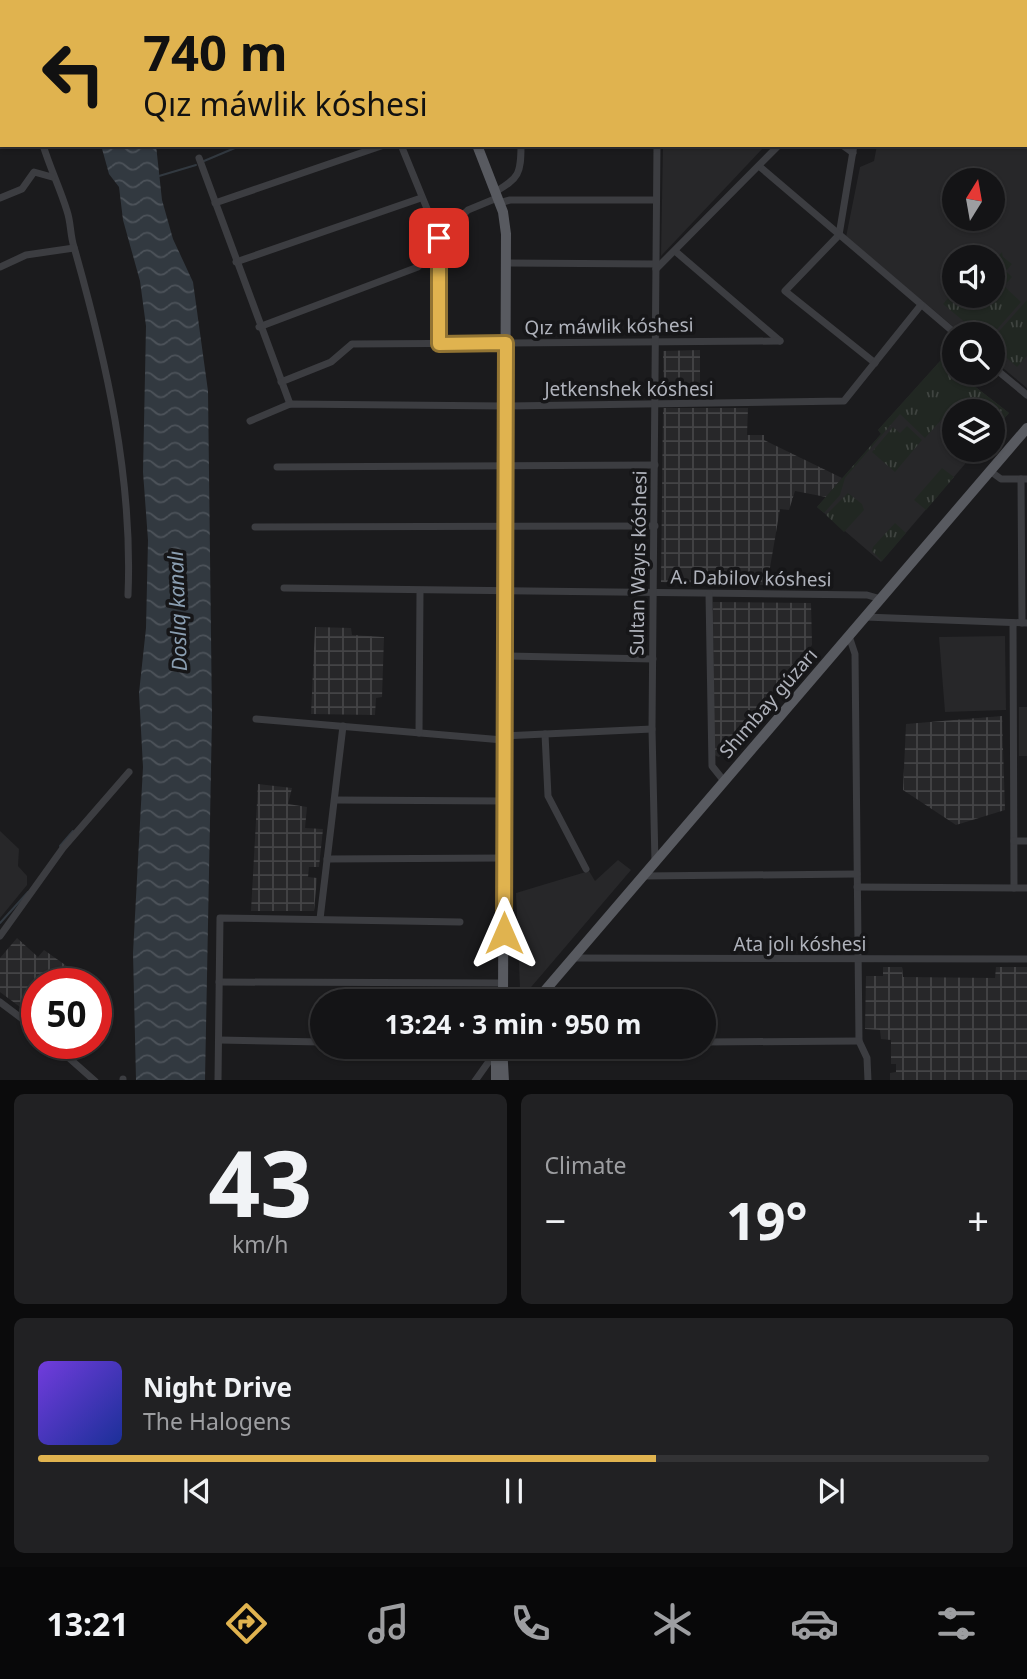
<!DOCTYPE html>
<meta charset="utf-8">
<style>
:root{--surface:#141416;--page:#212123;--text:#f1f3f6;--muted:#9d9ea1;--line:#333335;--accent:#e0b34f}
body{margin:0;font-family:"Noto Sans",sans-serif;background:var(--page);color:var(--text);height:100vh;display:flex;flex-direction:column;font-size:26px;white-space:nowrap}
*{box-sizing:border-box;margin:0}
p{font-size:23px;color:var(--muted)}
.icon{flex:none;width:38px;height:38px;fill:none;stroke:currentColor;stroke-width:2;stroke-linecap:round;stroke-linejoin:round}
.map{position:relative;height:1080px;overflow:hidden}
.panel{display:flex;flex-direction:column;gap:14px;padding:14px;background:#0b0b0c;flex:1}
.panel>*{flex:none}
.hud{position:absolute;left:0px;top:0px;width:1027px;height:147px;box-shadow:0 2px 5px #0004,0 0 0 2px var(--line);background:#e0b34f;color:#111;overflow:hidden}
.needle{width:46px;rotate:11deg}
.controls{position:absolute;left:942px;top:168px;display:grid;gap:14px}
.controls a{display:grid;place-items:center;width:63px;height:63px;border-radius:50%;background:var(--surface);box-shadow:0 2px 5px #0004,0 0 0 2px var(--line);font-size:35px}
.speed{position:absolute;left:21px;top:968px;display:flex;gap:14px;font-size:35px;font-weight:700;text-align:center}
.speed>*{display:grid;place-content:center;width:91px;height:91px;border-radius:50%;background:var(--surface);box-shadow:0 2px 5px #0004,0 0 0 2px var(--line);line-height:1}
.speed .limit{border:10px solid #d22;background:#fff;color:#111}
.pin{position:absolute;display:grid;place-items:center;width:60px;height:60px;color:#fff;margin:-30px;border-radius:14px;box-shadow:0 4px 10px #0006}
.me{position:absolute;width:77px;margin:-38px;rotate:0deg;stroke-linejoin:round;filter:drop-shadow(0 0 5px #0008)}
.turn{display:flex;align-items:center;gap:24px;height:147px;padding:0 28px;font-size:32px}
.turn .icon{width:91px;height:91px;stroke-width:2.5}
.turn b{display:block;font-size:49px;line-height:60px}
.big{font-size:52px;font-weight:700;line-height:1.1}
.panel .tile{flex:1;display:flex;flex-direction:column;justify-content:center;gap:10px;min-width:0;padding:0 24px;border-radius:10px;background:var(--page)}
.panel .dial{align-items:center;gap:0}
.dial b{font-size:91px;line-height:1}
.song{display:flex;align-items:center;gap:21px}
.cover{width:84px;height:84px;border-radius:10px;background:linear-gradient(135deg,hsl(260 70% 55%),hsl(230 70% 35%))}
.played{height:7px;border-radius:4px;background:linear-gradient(90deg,var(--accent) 65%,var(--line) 65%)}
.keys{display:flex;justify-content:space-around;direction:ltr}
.heat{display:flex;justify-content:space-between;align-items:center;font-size:38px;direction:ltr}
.panel .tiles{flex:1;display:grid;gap:14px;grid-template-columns:1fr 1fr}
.tile:last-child{grid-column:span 2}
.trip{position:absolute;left:310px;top:989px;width:406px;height:70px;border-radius:35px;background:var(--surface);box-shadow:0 2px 5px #0004,0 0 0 2px var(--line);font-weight:700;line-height:70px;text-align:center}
.menu{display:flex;height:112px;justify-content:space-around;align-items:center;background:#080809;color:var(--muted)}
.menu .icon{width:49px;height:49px}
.menu .on{color:var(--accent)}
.menu b{font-size:32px;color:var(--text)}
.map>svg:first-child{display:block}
.built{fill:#272729;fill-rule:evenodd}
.industrial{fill:url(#industrial-grid)}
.grass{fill:url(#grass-tufts)}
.water{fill:url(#water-waves)}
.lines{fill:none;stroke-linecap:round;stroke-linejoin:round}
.stream{stroke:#323940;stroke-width:2}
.minor{stroke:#3c3d41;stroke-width:7}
.major{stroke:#585a60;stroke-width:10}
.route-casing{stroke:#927433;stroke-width:18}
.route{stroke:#e0b34f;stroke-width:12}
.labels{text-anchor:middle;stroke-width:7;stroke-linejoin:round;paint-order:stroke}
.street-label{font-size:19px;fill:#afb2bb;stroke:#161618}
.water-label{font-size:21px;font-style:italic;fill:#8a9eb1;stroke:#161618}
</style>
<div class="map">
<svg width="1027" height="1081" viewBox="0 0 1027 1081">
<defs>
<pattern id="industrial-grid" width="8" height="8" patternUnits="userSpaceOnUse" patternTransform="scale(1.75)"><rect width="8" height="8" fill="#272729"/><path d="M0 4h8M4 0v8" fill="none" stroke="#444446"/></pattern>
<pattern id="grass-tufts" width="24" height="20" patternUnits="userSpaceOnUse" patternTransform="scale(1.75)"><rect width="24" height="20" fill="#212722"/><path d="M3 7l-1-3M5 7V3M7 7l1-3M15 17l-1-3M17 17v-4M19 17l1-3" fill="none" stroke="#3f4440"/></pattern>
<pattern id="water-waves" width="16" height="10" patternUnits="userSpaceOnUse" patternTransform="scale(1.75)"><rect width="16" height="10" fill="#323940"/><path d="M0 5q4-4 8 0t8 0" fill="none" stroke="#4d535a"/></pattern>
</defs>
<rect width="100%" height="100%" fill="#1b1b1d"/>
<g class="built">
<path d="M1026,47L1027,48V388L992,359V334H962L846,237L860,167L874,161L877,145H1026ZM954,180H992V219H954ZM954,257H992V296H954Z"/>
<path d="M663,145H766L661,256Z"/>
<path d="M941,360L1009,413L992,432V411H954V450H977L881,562L817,507L881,434L878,430Z"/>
<path d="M1005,636L1006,710L945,712L939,637Z"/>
<rect x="1019" y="707" width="8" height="49"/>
<path d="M0,831L19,849L18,866L27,876V885L0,918Z"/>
<path d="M618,860L631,870L526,993L520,989L516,893L589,871L595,881Z"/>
</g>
<g class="industrial">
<path d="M700,350V384H695V394L664,395L663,351Z"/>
<path d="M663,408H748L747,435H764V440L842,478L826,497L795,491L789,510L780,509L767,585L661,582Z"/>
<path d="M713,602L811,603L812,645L719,757L714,755Z"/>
<path d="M315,627L351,628L352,635L384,637L382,697L376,698L375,715L311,714Z"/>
<path d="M1002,716L1005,810L956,825L903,790L906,724Z"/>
<path d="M258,784L292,788L288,804L307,807L305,828L323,829L319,867H309L308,877L317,878L314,911H251Z"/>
<path d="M17,938L38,957L44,950L71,969L60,983L37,984L36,1019L0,992V958Z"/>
<path d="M883,967H902L903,977L995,978L996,967H1027V1080H890V1073L896,1072V1064H891V1040L881,1039L880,1030L865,1029L866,976H883Z"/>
</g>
<g class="grass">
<path d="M1002,252L1003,257L1012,264L1006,271L1012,277L1004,286L1021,302L992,335L979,334L943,304L954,291V296H992V259L999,265L995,260Z"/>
<path d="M1027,300V356L1017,367L992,345V339Z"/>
<path d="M941,360L1009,413L992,432V411H972L959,400L925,438L900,414L845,478L840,495L824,513L817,507L881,434L878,430Z"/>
<path d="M907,426L922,440L895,472L872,452L893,427L900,433Z"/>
<path d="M942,468L954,477L926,510L914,500Z"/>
<path d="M848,493L862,504L864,510L844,532L826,515Z"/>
<path d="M895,523L906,533L882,561L872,551L873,547Z"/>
</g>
<path class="water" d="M101,145H156L162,200L173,239L193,282L208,391L212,717L205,1080H136L133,953L143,767L139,693L146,628L148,540L143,472L146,326L140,281L123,220L119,187L109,174Z"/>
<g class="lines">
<g class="stream">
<path d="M512,2L514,0"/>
<path d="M204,161L242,145"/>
<path d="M159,176L196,165"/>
<path d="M60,846L73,831"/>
<path d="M0,923L28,892"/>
</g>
<g class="minor">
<path d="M4,0L5,2"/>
<path d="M192,0L193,2"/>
<path d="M255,0L256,2"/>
<path d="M353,0V2"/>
<path d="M791,0L793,2"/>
<path d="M976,0L978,2"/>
<path d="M502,2L504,0"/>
<path d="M657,2V0"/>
<path d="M827,2L828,0"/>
<path d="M913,2L914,0"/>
<path d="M1026,15L1027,13"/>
<path d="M1026,41L1027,42"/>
<path d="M0,60L2,59"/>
<path d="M0,121L2,120"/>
<path d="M43,145C50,168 60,188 67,211C71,222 70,235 74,247C106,360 133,477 128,595"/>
<path d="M401,145L439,238L438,344"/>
<path d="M842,145L853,153"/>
<path d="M854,145L839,235L785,291L875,363"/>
<path d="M199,158L290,404"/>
<path d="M759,166L956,334"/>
<path d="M495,192C519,178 521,174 521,145"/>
<path d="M0,198L22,189L34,172L52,177"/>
<path d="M215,203L384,145"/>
<path d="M499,203L510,200H656"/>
<path d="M439,238L468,210L497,198"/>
<path d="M675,251L780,341"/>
<path d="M236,262L421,198"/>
<path d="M506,263L656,264"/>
<path d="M0,267L26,255L74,248"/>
<path d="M656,269L779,145"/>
<path d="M259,327L418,267L438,245"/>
<path d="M992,366L1027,395"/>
<path d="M281,382L331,362L352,344L780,341"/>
<path d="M250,421L290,404L505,406L844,401L921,305"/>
<path d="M277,467L655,465"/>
<path d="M990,471L1001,479H1027"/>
<path d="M1021,479L1022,623"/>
<path d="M255,527L655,526"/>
<path d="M284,588L867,595L881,599"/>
<path d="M709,594L712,766L724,781"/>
<path d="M865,617L1027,623"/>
<path d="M1013,623L1014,888"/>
<path d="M849,636L855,654L859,1041L867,1058L868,1081"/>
<path d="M503,656L653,659"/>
<path d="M256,719L503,740"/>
<path d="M419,733L420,592"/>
<path d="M545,734L548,796L586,869"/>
<path d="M503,736L652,729"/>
<path d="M335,800L504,801"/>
<path d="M1014,841H1027"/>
<path d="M327,859L503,858"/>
<path d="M655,863L652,729L657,145"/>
<path d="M643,876L857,874"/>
<path d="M857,887L1027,888"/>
<path d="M320,919L343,726"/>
<path d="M0,936L63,848L129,772"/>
<path d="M572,958L1027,959"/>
<path d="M219,982L504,983"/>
<path d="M0,1002L37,1030"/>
<path d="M219,1040L322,1042"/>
<path d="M704,1042L859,1041"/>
<path d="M52,1043L95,1081"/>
<path d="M123,1079V1081"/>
<path d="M218,1081L220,918L460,922"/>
<path d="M475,1081L497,1050"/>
</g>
<g class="major">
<path d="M424,0V2"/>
<path d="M477,145L503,212L506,234L503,1001"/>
<path d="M536,1001L1027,428"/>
<path d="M502,1046L504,1081"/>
<path d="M496,1081V1060L500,1046"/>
</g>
</g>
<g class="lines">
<g class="route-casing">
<path id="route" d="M439,238V344L506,343L504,933"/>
</g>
<use href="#route" class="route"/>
</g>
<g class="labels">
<g class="street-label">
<text transform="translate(609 326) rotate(-1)" y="7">Qız máwlik kóshesi</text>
<text x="629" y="396">Jetkenshek kóshesi</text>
<text transform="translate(638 563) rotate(-89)" y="7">Sultan Wayıs kóshesi</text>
<text transform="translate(751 578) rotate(1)" y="7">A. Dabilov kóshesi</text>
<text transform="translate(768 703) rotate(-49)" y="7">Shımbay gúzarı</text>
<text x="800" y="951">Ata jolı kóshesi</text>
</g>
<g class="water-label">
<text transform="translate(178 611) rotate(-92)" y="7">Doslıq kanalı</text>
</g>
</g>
</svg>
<div class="controls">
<a><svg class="needle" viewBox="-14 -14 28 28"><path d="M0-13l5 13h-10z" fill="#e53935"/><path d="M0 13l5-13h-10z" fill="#9d9ea1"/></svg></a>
<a><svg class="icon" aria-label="sound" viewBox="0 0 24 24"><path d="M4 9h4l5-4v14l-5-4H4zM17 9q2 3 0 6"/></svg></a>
<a><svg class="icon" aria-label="search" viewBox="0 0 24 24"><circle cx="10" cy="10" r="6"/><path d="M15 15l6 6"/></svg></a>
<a><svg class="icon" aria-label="layers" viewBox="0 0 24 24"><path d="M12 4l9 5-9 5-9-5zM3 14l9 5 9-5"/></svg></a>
</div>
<div class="speed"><div class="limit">50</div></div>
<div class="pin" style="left:439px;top:238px;background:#d93025"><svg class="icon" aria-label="arrive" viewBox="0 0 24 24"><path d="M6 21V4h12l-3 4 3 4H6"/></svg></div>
<svg class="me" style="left:504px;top:933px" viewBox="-20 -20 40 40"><path d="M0-17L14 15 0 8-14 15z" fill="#e0b34f" stroke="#fff" stroke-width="4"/></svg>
<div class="trip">13:24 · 3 min · 950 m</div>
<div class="hud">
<div class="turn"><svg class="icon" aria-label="left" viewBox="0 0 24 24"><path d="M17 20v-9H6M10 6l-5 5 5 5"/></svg><div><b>740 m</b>Qız máwlik kóshesi</div></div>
</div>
</div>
<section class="panel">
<div class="tiles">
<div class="tile dial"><b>43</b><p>km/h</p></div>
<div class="tile"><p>Climate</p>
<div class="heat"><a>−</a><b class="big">19°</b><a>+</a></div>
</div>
<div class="tile">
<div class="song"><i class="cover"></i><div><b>Night Drive</b><p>The Halogens</p></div></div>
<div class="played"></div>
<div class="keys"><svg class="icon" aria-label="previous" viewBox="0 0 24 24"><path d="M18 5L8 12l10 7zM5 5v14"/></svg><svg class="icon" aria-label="pause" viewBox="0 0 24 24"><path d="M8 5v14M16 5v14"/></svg><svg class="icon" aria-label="next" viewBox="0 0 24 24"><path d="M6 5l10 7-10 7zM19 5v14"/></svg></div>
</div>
</div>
</section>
<nav class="menu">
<b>13:21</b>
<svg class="icon on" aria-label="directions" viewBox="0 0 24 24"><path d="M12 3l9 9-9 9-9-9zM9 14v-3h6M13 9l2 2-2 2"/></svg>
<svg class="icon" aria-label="music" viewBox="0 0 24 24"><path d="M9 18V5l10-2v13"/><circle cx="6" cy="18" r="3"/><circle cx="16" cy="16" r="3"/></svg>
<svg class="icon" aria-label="phone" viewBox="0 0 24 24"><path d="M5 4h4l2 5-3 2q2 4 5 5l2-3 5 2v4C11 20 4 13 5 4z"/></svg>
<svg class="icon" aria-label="climate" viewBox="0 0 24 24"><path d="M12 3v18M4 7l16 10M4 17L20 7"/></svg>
<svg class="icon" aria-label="car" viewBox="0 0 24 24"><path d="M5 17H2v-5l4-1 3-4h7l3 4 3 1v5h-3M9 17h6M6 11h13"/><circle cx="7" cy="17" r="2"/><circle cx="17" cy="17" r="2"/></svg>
<svg class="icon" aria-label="filters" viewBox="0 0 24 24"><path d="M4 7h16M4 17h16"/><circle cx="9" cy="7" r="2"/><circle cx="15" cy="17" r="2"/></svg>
</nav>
